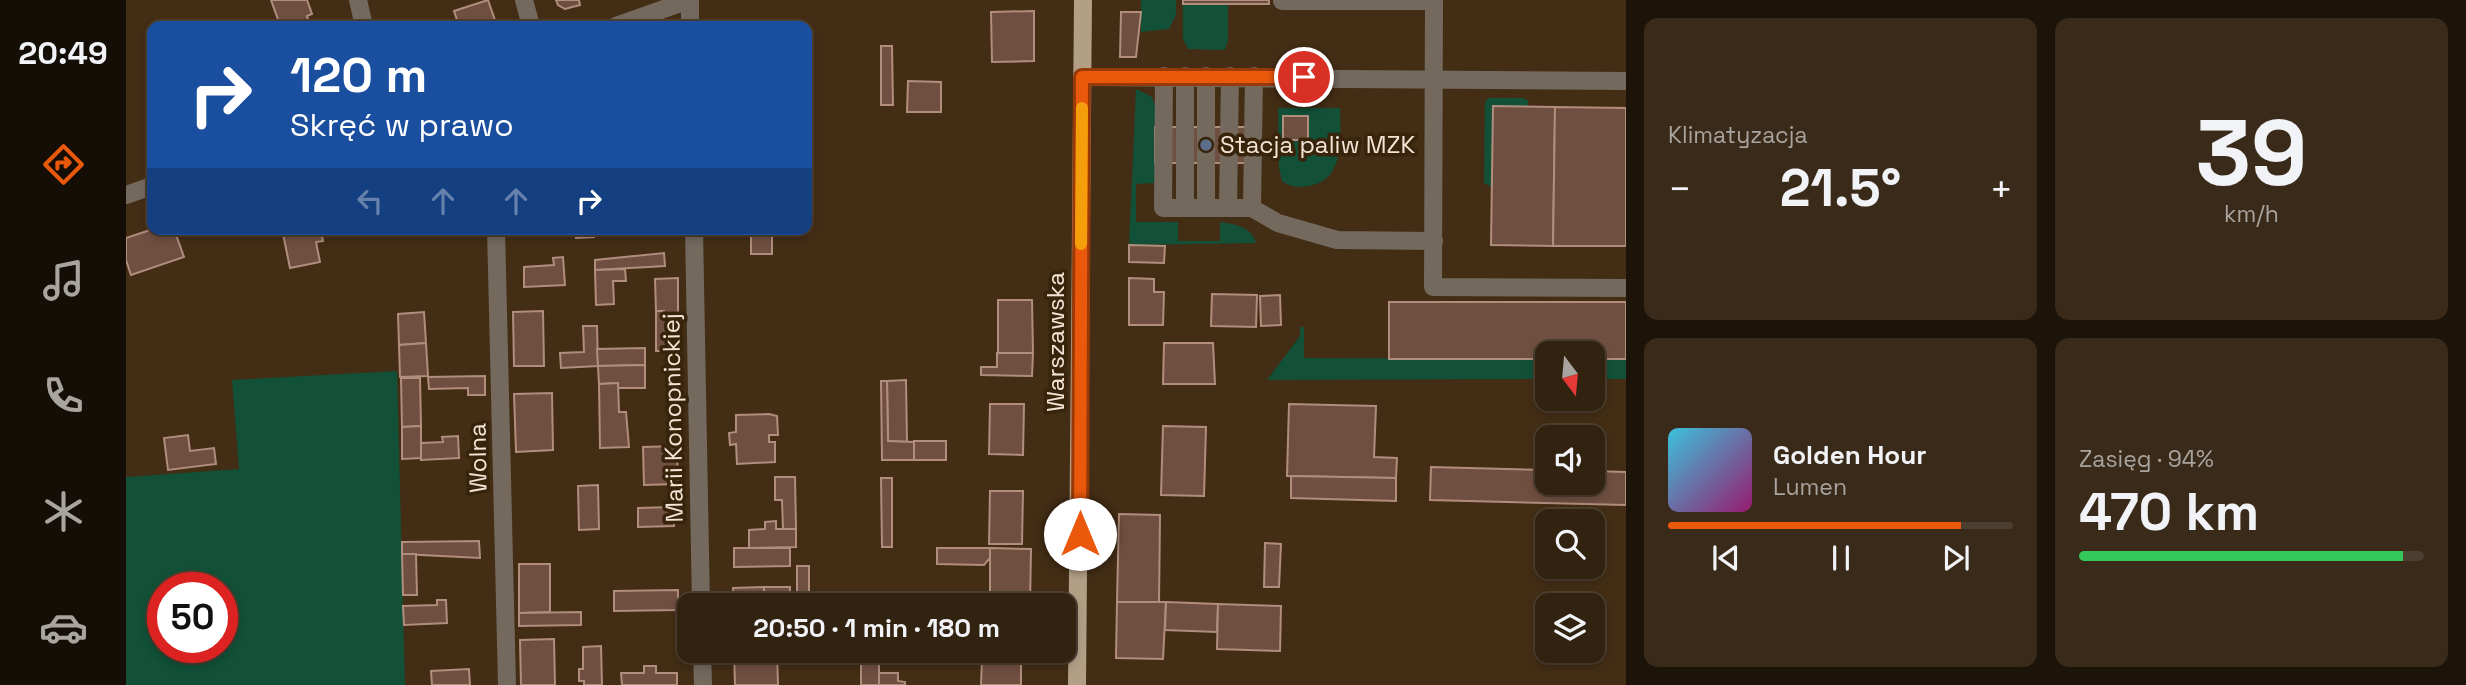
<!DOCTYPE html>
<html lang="pl">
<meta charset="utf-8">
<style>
:root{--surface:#322210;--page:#3a2a19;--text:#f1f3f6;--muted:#a8a49f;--line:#4d3f30;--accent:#ea580c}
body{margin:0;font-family:"Space Grotesk",sans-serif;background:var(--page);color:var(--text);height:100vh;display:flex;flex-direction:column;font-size:26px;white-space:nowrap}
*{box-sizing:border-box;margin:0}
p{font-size:23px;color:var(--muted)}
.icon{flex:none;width:38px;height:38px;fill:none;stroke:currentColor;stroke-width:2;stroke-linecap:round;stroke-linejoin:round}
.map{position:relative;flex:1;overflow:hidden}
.details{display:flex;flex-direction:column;gap:18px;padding:18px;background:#1c1309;width:840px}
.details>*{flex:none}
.hud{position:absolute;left:21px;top:21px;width:665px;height:214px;border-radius:14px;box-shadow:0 4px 10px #0003,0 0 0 2px var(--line);background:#1a4fa0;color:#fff;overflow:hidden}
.needle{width:46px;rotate:164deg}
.fabs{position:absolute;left:1409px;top:341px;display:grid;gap:14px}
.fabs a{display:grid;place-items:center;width:70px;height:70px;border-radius:14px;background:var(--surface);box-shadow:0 4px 10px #0003,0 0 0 2px var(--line);font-size:35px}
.speed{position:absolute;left:21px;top:572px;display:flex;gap:14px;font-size:35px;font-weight:700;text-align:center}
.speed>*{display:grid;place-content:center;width:91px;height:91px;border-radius:50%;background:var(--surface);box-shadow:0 4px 10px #0003,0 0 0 2px var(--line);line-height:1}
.speed .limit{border:10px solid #d22;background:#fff;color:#111}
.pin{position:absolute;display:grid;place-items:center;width:60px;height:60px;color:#fff;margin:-30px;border:4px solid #fff;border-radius:50%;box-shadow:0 2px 7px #0007}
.me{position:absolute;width:77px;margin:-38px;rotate:0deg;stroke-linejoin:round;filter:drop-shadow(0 0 5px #0008)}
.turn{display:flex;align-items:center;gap:24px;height:147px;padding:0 28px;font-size:32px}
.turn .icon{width:91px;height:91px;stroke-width:2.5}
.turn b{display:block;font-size:49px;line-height:60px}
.lanes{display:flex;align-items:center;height:66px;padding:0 28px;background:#0003;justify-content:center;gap:35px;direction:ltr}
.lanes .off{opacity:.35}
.big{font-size:52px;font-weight:700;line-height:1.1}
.details .tile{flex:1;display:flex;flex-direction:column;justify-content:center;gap:10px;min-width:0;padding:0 24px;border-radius:14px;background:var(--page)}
.details .dial{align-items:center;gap:0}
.dial b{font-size:91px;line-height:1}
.song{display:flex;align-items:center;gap:21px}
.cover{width:84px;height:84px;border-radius:10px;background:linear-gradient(135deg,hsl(190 70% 55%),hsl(320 70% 35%))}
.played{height:7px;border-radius:4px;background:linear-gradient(90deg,var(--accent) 85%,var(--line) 85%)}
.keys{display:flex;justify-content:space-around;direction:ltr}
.heat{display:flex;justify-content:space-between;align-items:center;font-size:38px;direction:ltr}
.charge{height:10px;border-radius:5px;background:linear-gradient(90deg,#34c759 94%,var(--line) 0)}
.details .tiles{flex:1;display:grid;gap:18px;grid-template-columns:repeat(2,1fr)}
.trip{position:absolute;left:551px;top:593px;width:399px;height:70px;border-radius:14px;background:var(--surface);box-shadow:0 4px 10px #0003,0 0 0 2px var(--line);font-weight:700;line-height:70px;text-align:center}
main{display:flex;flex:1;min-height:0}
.tabs{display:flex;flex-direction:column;width:126px;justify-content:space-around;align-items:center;background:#140e06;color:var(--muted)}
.tabs .icon{width:49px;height:49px}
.tabs .on{color:var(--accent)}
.tabs b{font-size:32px;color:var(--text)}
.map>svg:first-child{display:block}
.green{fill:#125037;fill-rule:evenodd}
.building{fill:#6f4f40;stroke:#b18d7e;stroke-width:2}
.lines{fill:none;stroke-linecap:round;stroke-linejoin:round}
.minor{stroke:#73695d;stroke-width:18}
.major{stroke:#b29f86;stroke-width:18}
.route-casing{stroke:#983908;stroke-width:18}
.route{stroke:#ea580c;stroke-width:12}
.slow{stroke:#f59e0b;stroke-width:12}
.service-dot{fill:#5c6f8a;stroke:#38230b;stroke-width:2.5}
.labels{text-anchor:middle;stroke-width:7;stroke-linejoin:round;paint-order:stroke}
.poi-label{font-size:24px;fill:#f3e4d6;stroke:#38230b;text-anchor:start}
.street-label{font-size:24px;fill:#f3e4d6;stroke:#38230b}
</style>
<main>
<nav class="tabs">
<b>20:49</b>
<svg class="icon on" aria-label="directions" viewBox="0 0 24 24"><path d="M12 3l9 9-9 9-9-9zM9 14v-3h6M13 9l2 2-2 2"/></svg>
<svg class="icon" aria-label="music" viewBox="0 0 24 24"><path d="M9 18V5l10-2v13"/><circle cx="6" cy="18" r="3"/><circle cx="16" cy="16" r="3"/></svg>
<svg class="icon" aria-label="phone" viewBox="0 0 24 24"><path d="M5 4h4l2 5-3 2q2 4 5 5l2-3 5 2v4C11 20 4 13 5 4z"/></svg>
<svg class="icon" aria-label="climate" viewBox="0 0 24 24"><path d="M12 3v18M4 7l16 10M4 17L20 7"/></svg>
<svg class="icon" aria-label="car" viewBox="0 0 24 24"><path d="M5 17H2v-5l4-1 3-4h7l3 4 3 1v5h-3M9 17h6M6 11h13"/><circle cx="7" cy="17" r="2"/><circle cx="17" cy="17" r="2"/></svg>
</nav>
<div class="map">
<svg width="1500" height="685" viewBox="0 0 1500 685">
<rect width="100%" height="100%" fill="#432d15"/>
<g class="green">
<path d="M1015,0H1050V15L1043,29L1015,32Z"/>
<path d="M1057,4H1102V41L1099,50L1062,49L1057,39Z"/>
<path d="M1010,89L1026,97L1029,106V183L1010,184V222H1052V241H1094V222C1109,224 1126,227 1130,243L1003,245Z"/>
<path d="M1363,98H1398L1402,101V107H1367L1366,187L1358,183L1359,102Z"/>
<path d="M1152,108H1214C1214,136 1220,181 1182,186C1172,188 1164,187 1156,181L1153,168Z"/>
<path d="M1174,327H1178V358L1421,359V379L1141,380L1174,336Z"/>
<rect x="1467" y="359" width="33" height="20"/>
<path d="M271,371L279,685H0V477L113,469L106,380ZM37,588H96V648H37Z"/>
</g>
<g class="building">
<path d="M145,0H181L186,14L181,16L183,23L169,26L167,21L154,25Z"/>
<path d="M362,0L371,26H333L328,11Z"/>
<path d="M430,0H453L454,5L439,9L432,5Z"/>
<rect x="1057" y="0" width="86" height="4"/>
<path d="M908,11V61L866,62L865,12Z"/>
<path d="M995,12H1015L1010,57H994Z"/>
<path d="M755,46H766L767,105H755Z"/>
<path d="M782,81L815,82V112H781Z"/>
<path d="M1367,106L1429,107L1427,246L1365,245Z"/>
<path d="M1429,107L1500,108V246H1427Z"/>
<rect x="1157" y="116" width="25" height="24"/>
<rect x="1029" y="127" width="103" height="36"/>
<path d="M27,229H48L58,257L5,275L0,260V238Z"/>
<path d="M156,229L195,232L197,241L190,242L194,262L164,268Z"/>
<path d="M450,229H468V237L450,238Z"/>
<rect x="625" y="229" width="21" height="25"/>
<path d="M1003,245L1039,246L1038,263L1003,262Z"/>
<path d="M538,253L539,266L469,270V260Z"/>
<path d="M437,257L439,285L398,287V267L428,265L427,258Z"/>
<path d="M499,269L500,281H487L488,304L470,305L469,270Z"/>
<path d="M552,278V318H544V314L530,311L529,279Z"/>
<path d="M1003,278L1028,279V292H1038L1037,325H1003Z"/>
<path d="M1086,294L1131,295L1130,327L1085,326Z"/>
<path d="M1154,295L1155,325L1135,326L1134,296Z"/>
<path d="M872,300H906L907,353H872Z"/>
<path d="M1263,302H1500V359H1466V354H1421V359H1263Z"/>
<path d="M417,311L418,366H388L387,312Z"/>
<path d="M530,311H538V314H544V318H552L553,351H530Z"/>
<path d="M298,312L300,343L273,345L272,314Z"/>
<path d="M457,326H471L472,366L435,368L434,353L458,352Z"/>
<path d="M300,343L302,376L274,377L273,345Z"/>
<path d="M1038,343H1087L1089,384H1037Z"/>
<path d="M519,348V365L472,366L471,349Z"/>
<path d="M871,353H907L906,376L855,375V367H871Z"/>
<path d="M519,365V388H492V383L473,384L472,366Z"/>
<path d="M359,376V395H342V388L303,389L302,377Z"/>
<path d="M275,378H294L295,426L276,427Z"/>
<path d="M780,380L781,442L762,441L761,381Z"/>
<path d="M755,381H761L762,441L788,442V460H756Z"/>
<path d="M492,383L493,412H500L503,447L474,448L473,384Z"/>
<path d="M426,393L427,450L390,452L388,394Z"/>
<path d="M864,404H898L897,455L863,454Z"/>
<path d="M1163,404L1250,406L1248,457L1271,458L1270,478L1161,476Z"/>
<path d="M643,414L651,416L652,435H643V442H649V462L611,464L610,444L604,445L603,433L610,432V415Z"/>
<path d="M295,426V458L276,459V427Z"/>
<path d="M1037,426L1080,427L1078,496L1035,495Z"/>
<path d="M62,435L64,451L88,448L90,464L42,470L38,438Z"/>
<path d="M332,436L333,458L295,460V443L317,442L316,437Z"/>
<rect x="788" y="441" width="32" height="19"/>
<path d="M551,446L552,484L518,485L517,447Z"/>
<path d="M1305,467L1421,470V483H1466V471L1500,472V505L1304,500Z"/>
<path d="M1165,476L1270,478V501L1165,498Z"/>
<path d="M649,477H669L670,529H657L656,500H649Z"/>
<path d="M755,478H766V547H756Z"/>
<path d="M472,485L473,529L453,530L452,486Z"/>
<path d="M864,491H897L896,544H863Z"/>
<path d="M547,507L548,526L512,527V508Z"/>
<path d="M993,514L1034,515L1033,603L991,602Z"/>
<path d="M650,521V529H670V547L623,548V530L639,529V522Z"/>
<path d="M353,541L354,558L276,554V542Z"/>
<path d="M1139,543L1155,544L1153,587H1138Z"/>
<path d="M608,548H664V566L608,567Z"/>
<path d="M811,548H864V558L858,565L811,564Z"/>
<path d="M864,548L905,549L904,606H864Z"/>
<path d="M276,554H290L291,595H277Z"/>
<path d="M393,564H424V612L393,613Z"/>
<rect x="671" y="566" width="12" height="40"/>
<rect x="638" y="587" width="26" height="19"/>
<path d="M638,587V606H608L607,588Z"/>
<path d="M552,590V610L488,611V591Z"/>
<path d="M311,600H320L321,623L278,625L277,606L311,605Z"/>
<path d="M991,602H1040L1037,659L990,658Z"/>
<path d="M1040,602L1092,604L1091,632L1039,630Z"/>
<path d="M1092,604L1155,606L1154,651L1091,649Z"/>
<path d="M455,612V625L393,626V613Z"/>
<path d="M428,639L429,685H395L394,640Z"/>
<path d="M475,646L476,685H458V681H453V669H457V647Z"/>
<path d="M608,651H651L652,685H609Z"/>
<rect x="735" y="651" width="18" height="34"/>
<path d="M846,651H895V660L856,659V664H846Z"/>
<path d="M856,659L895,660V685H855Z"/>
<path d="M518,666H530V673H551V685H496L495,673H518Z"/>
<path d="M343,669L344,685H306L305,671Z"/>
<path d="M753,673H772V681L779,682V685H753Z"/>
</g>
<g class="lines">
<g class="minor">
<path d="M232,0L238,26"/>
<path d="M398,0L405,26"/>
<path d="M564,0V26"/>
<path d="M1308,0L1307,287L1500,288"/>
<path d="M1156,1H1308"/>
<path d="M490,26L563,0"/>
<path d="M1038,76L1037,208H1126L1152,223L1211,240L1308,241"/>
<path d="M1059,76V208"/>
<path d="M956,77L1500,81"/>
<path d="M0,195L26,186"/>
<path d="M1080,208V76"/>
<path d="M1102,208L1104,76"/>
<path d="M1126,208L1128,76"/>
<path d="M370,229L381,685"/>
<path d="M568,229L575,606"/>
<path d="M576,651L577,685"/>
</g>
<path class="major" d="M951,685L957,0"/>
</g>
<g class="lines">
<g class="route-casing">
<path id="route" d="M954,534L956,77H1178"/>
</g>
<use href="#route" class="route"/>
<path class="slow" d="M955,244L956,108"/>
</g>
<circle class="service-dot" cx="1080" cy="145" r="7"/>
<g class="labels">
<g class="poi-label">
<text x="1094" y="153">Stacja paliw MZK</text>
</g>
<g class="street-label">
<text transform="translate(930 342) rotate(-90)" y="8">Warszawska</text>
<text transform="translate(547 418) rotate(-91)" y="8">Marii Konopnickiej</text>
<text transform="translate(352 458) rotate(-91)" y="8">Wolna</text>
</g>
</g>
</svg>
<div class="fabs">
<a><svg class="needle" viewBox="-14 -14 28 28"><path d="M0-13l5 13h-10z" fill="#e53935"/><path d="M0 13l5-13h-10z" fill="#a8a49f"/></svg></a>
<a><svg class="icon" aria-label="sound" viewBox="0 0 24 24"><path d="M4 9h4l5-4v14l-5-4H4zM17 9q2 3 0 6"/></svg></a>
<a><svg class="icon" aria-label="search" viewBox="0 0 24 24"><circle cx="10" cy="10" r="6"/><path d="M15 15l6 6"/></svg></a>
<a><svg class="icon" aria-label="layers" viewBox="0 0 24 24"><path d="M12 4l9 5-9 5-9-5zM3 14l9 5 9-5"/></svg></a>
</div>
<div class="speed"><div class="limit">50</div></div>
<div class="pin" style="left:1178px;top:77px;background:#d93025"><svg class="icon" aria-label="arrive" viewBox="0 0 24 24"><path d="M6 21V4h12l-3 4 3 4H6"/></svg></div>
<svg class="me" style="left:954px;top:534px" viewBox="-20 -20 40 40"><circle r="19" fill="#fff"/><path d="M0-13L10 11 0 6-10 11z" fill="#ea580c"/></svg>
<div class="trip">20:50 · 1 min · 180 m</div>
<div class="hud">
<div class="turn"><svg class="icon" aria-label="right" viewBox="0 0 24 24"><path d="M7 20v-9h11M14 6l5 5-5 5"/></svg><div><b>120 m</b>Skręć w prawo</div></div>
<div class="lanes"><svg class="icon off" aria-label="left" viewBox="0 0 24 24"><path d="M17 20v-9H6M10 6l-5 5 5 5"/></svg><svg class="icon off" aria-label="ahead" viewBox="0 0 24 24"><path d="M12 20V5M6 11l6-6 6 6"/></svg><svg class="icon off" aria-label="ahead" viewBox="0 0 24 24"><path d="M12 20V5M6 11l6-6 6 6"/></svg><svg class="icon" aria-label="right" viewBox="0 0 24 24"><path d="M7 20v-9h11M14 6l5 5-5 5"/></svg></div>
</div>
</div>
<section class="details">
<div class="tiles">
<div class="tile"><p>Klimatyzacja</p>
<div class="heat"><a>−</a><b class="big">21.5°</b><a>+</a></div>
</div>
<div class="tile dial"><b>39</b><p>km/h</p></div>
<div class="tile">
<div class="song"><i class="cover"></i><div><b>Golden Hour</b><p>Lumen</p></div></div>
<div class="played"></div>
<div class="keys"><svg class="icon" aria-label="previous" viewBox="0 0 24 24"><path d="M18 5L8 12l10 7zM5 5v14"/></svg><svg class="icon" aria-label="pause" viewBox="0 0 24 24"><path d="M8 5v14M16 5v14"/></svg><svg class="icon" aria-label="next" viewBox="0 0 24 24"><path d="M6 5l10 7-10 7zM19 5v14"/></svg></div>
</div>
<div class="tile"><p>Zasięg · 94%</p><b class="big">470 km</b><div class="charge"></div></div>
</div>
</section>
</main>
